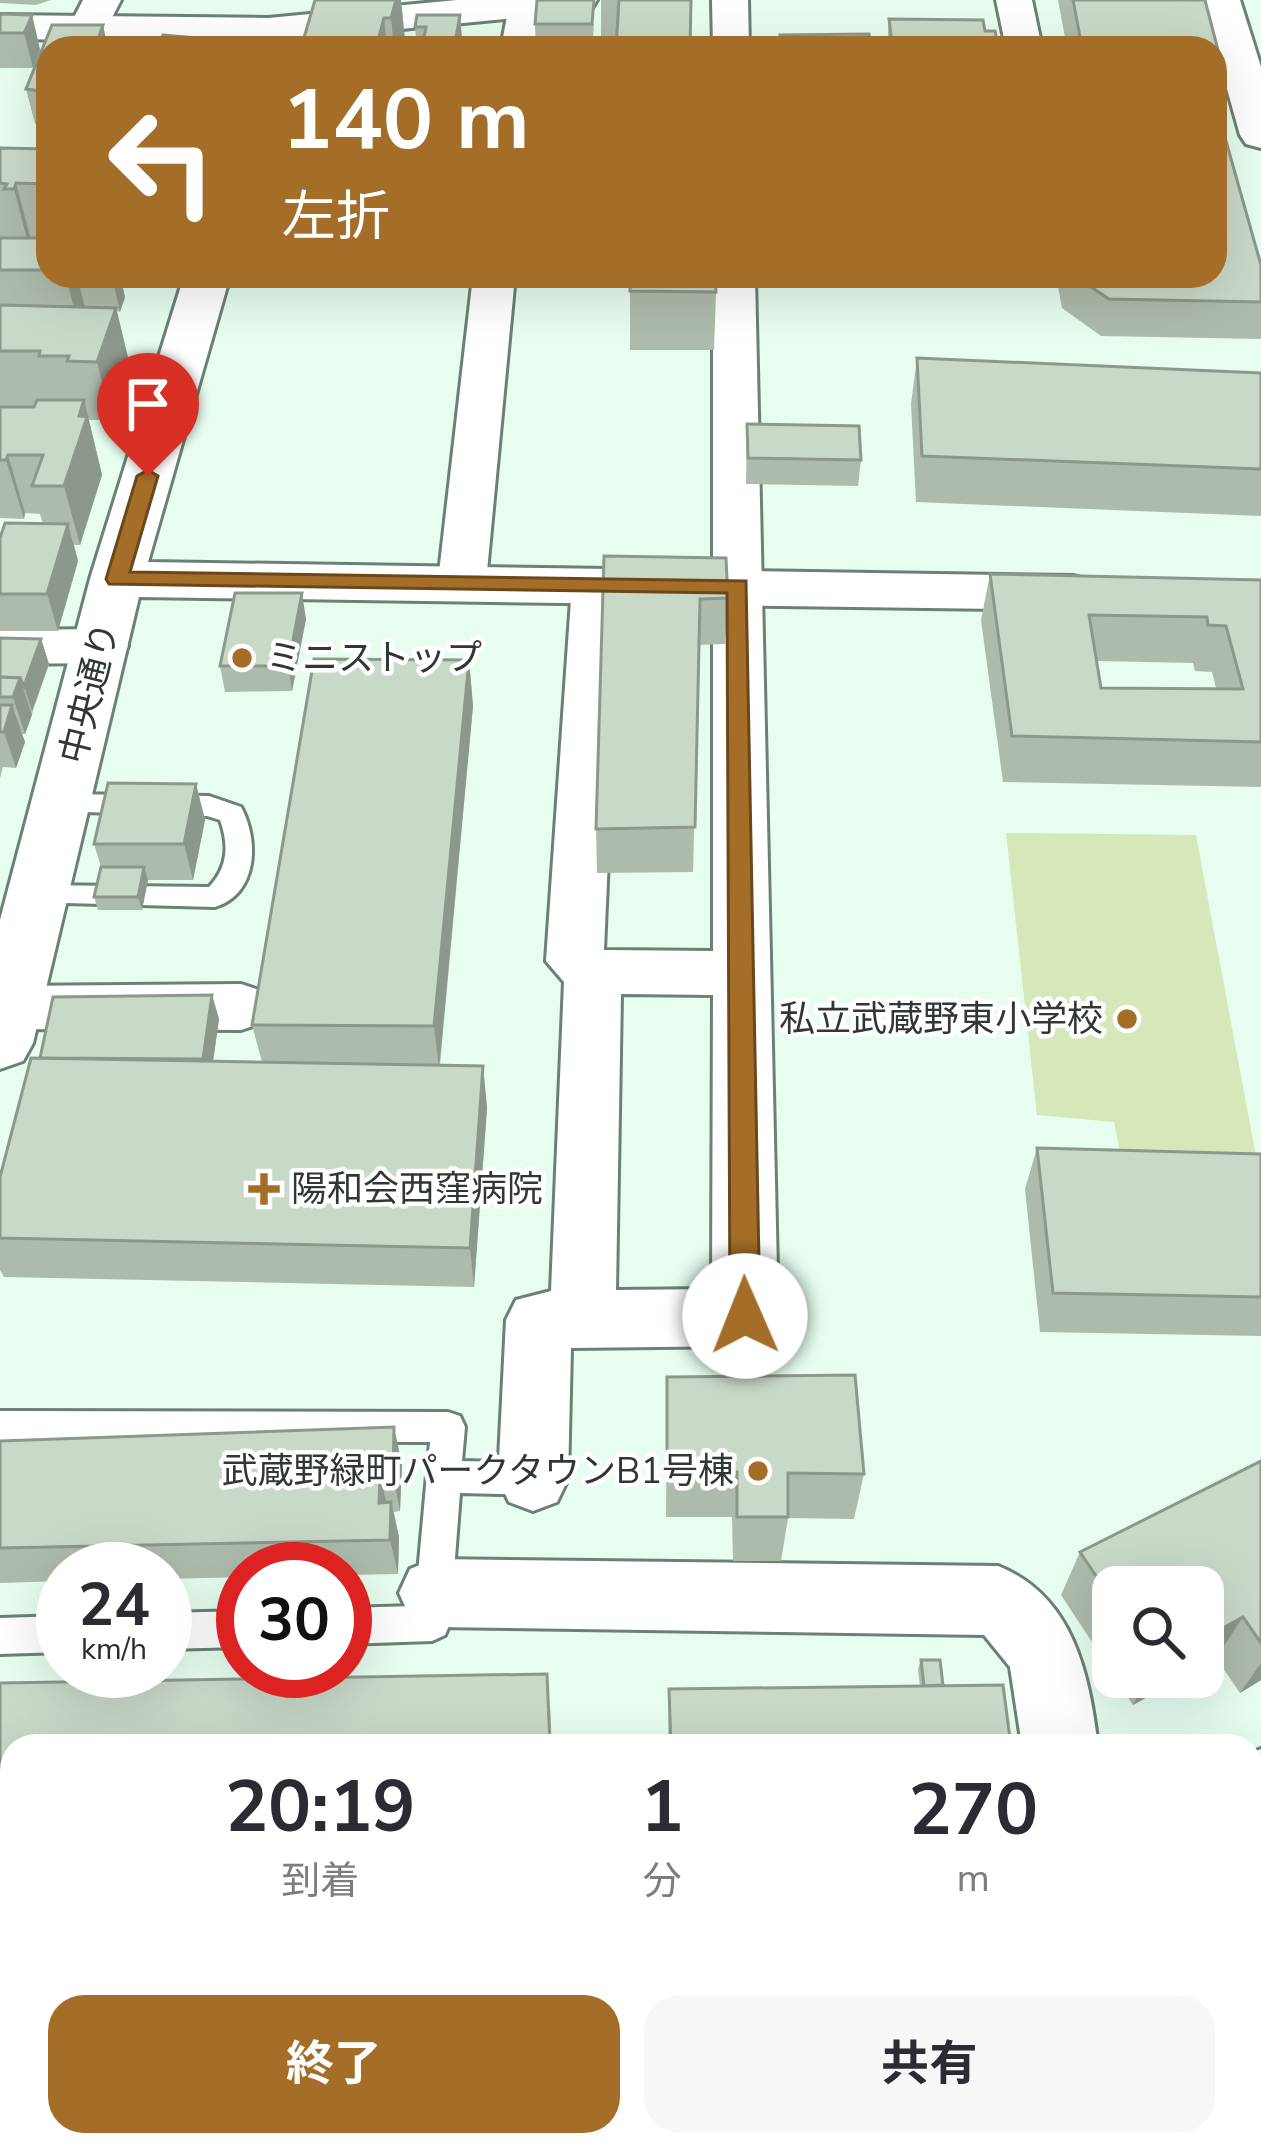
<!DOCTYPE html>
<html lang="ja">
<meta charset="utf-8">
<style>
:root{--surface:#fff;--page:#f7f7f7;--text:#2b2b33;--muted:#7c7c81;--accent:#a46e28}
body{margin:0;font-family:"Nunito Sans","Noto Sans JP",sans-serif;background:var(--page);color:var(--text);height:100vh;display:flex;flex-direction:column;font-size:45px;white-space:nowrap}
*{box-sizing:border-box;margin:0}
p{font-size:39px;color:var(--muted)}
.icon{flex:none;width:66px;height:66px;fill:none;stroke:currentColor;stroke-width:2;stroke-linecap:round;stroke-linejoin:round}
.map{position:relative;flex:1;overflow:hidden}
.details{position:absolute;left:0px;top:1734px;width:1263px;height:423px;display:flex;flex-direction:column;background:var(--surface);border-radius:36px 36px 0 0;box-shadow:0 12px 48px #0002}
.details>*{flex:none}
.guide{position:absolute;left:36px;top:36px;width:1191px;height:252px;border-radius:36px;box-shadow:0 12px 48px #0002;background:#a46e28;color:#fff;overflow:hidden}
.controls{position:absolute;left:1092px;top:1566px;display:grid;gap:24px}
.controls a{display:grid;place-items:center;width:132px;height:132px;border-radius:24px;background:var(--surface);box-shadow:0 12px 48px #0002;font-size:60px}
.speed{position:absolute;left:36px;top:1542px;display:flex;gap:24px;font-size:60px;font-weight:700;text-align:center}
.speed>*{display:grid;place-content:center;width:156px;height:156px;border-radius:50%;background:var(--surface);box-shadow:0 12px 48px #0002;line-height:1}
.speed small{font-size:30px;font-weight:400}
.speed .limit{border:18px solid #d22;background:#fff;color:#111}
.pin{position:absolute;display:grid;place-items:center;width:102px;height:102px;color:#fff;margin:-123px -51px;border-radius:50% 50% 50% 0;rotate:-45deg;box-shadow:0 0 12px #0007}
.pin .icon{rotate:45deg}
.me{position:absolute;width:132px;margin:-66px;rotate:359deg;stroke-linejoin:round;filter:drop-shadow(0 0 9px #0008)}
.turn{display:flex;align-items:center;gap:42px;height:252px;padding:0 48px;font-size:54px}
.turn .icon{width:156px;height:156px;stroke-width:2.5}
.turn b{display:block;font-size:84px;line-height:102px}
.eta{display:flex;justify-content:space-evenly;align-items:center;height:204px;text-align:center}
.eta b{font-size:72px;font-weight:700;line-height:84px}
.cta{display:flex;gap:24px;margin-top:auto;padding:24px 48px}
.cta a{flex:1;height:138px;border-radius:36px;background:var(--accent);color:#fff;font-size:48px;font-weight:700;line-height:138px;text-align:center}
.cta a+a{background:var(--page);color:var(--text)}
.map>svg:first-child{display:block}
.green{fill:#d6e8ba}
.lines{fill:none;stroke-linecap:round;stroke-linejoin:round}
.service-casing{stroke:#6c8176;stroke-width:6}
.minor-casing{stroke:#6c8176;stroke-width:6}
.tertiary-casing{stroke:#6c8176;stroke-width:6}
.secondary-casing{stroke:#6c8176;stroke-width:6}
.primary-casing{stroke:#6c8176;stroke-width:6}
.service{fill:#fff;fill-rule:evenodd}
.minor{fill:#fff;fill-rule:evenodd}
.tertiary{fill:#fff;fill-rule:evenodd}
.secondary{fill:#fff;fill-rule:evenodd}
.primary{fill:#fff;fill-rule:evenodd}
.wall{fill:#adbbac;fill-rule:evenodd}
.shaded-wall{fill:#8d988c}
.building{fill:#c9d9c8;stroke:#8d988c;stroke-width:3;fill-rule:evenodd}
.route{fill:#a46e28;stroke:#6b481a;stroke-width:3}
.poi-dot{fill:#a46e28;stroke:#fff;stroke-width:4.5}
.labels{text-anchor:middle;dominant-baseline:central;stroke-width:9;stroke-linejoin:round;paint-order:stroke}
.poi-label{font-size:36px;fill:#2f3833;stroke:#fff;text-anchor:start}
.street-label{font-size:36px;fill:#2f3833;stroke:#fff}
</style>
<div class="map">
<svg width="1261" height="2156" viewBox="0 0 1261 2156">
<rect width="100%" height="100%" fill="#e6fdf0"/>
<!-- green -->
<polygon class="green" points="1006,833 1196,835 1261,1183 1126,1183 1114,1122 1037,1115"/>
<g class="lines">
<defs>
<g id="service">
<path d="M 63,794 L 209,796 L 241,807 C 259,840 258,894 215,907 L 28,902 L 24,895 L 28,888 L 38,885 L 209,887 C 228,867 229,845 220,820 L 207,816 L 54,811 L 50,804 Z"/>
<polygon points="0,1411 448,1412 460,1416 465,1427 462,1461 533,1463 545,1468 550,1479 545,1490 533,1495 460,1493 450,1623 445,1635 432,1641 345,1644 345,1608 415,1606 430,1442 0,1441"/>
<polygon points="243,1611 243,1647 165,1649 165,1613"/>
<polygon points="63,1616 63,1652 0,1654 0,1618"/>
</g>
<g id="minor">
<polygon points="510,0 538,0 542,5 537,48 501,48"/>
<polygon points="712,0 748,0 749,48 713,48"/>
<polygon points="996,0 1032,0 1042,48 1006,48"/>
<polygon points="473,276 515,276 486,582 479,593 462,598 445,593 438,582"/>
<path d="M 713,276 L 755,276 L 778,1317 L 768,1337 L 745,1346 L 571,1348 L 568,1479 L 557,1502 L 533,1511 L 509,1502 L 498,1479 L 506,1320 L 516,1300 L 551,1291 L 564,982 L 546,961 L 572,585 L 579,574 L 596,569 L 613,574 L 620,585 L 604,950 L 713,951 ZM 621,994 L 713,995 L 712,1289 L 616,1290 Z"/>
<polygon points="103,629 121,634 128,646 121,658 103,663 0,664 0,630"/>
<polygon points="241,984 262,991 270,1007 262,1023 241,1030 0,1029 0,989 9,986"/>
<path d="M 435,1559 L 998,1566 C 1073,1596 1089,1673 1098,1746 L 1022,1746 L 1010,1667 L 984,1635 L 435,1627 L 410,1617 L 399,1593 L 410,1569 Z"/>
<polygon points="1261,1749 1261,1828 1251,1832 1251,1753"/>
<polygon points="1163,2145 1247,2145 1249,2156 1165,2156"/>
</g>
<g id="tertiary">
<polygon points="1202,0 1240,0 1261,67 1261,148 1246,144 1240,135"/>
<polygon points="184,276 230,276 148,562 1073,576 1092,581 1100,593 1092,605 1073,610 139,597 33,1043 23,1061 0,1069 0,920 90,579"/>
</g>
<polygon id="secondary" points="83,0 121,0 102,37 74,37 68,29"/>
<polygon id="primary" points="457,0 597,0 592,8 578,12 268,42 0,39 0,15 268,18"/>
</defs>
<!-- service casing -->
<use href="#service" class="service-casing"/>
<!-- minor casing -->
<use href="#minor" class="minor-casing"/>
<!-- tertiary casing -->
<use href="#tertiary" class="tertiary-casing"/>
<!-- secondary casing -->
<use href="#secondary" class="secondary-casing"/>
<!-- primary casing -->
<use href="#primary" class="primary-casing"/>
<!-- service -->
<use href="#service" class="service"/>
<!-- minor -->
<use href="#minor" class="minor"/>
<!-- tertiary -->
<use href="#tertiary" class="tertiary"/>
<!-- secondary -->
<use href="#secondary" class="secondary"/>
<!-- primary -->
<use href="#primary" class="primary"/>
</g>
<!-- wall -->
<g class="wall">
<polygon points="0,0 51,0 36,5 0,3"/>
<polygon points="315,0 401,0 405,41 403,48 301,48"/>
<polygon points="601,0 691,0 616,43 601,40"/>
<polygon points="1058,0 1205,0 1218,50 1215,63 1215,48 1067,48"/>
<polygon points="0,14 32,15 40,50 33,68 0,68"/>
<polygon points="460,15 462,40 460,48 417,48 415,27"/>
<polygon points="889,19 985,31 997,40 996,48 887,48"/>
<polygon points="535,24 594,24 592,48 536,48"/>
<polygon points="48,48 48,126 35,124 26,89"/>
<polygon points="0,148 48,149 48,276 120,276 125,297 120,312 117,311 130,366 112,420 89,420 102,475 80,545 74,545 78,561 58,631 0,631 0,538 43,524 40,514 25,513 24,519 0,518"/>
<polygon points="1261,265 1261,339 1101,336 1062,308 1056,276 1215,276"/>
<polygon points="261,276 339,276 338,279 261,278"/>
<polygon points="630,276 716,292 714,350 630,350"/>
<polygon points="917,358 1261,373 1261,516 916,502 911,404"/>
<polygon points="747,424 861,460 858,486 746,484"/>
<polygon points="604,556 728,598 725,644 699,645 693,872 597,873 596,829"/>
<path d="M 990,574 L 1261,580 L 1261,787 L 1003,782 L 981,620 ZM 1097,661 L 1193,663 L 1195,671 L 1212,672 L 1216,688 L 1101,688 Z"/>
<polygon points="306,619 292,691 225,692 220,666"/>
<polygon points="0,638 41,639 49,664 25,734 22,734 25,742 16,768 3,767 0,778"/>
<polygon points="469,660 473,706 440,1065 483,1066 487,1108 474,1287 4,1277 0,1270 0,1238 40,1058 212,995 219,1019 213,1061 262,1062 252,1025"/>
<polygon points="196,784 205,820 193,880 148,880 142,910 98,910 94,897 101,867 94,844"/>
<polygon points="1037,1148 1261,1154 1261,1336 1040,1332 1025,1189"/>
<polygon points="667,1377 864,1474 854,1519 788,1518 781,1561 733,1561 732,1517 666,1517"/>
<polygon points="0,1441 402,1464 400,1511 394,1512 399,1537 398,1574 345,1575 345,1569 243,1569 243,1577 165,1579 165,1569 63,1569 63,1581 0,1583"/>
<polygon points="1261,1461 1261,1680 1240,1693 1216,1658 1203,1666 1203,1587 1113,1587 1113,1674 1061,1595 1080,1552"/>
<polygon points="921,1660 943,1685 1011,1746 668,1746 669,1689 920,1686 918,1669"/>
<polygon points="1115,1677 1183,1677 1133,1705"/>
<polygon points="0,1683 550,1705 552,1746 12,1746 12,1878 0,1879"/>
</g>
<!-- shaded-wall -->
<g class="shaded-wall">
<polygon points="396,0 401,0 405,41 403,48 394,48 391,18"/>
<polygon points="32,15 40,50 33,68 24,33"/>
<polygon points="460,15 462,40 460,48 454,48"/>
<polygon points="384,18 387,48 376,48"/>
<polygon points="103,25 108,48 95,48"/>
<polygon points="16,183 31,240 29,247 14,189"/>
<polygon points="66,276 77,276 86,311 79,329"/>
<polygon points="112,276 120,276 125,297 120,312"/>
<polygon points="116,308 130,366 112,420 97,362"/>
<polygon points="84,400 102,475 80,545 64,486 79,416"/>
<polygon points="8,455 25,513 24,519 6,460"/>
<polygon points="68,524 78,561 58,631 47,594"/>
<polygon points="302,593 306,619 292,691 288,666"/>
<polygon points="41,639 49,664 32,711 24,686"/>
<polygon points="469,660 473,706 439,1069 434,1026"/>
<polygon points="20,678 32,715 25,734 13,697"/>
<polygon points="12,705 25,742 16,768 4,732"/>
<polygon points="196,784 205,820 193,880 184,844"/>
<polygon points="144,867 148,880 142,910 138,897"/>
<polygon points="212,995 219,1019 210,1083 203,1059"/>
<polygon points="483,1066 487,1108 474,1287 470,1248"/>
<polygon points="394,1427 402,1464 400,1511 393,1476"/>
<polygon points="380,1477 389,1512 379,1503"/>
<polygon points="391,1502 399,1537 398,1574 390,1540"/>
<polygon points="1243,1617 1216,1658 1203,1666 1203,1639"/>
<polygon points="1261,1663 1261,1680 1240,1693"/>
<polygon points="1150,1677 1183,1677 1133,1705"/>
</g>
<!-- building -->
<g class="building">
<polygon points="315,0 396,0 391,18 384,18 376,48 301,48"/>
<polygon points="537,0 594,0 592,24 535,24"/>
<polygon points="619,0 691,0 690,48 616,48"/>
<polygon points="1073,0 1205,0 1218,50 1215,50 1215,48 1082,47"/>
<polygon points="0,14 32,15 24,33 0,33"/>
<polygon points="417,15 460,15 454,48 422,48 426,27 415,27"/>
<polygon points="889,19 983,20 985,31 995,31 997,40 988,40 989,45 954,45 953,38 941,38 943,44 936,44 935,38 923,38 924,44 892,44"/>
<polygon points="52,25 103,25 95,48 48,48 48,92 26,89"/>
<polygon points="869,34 872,48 782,48 780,35"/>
<polygon points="163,35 197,38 207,48 159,48"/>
<polygon points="133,43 158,43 156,48 131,48"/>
<polygon points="1215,102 1261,265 1261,302 1109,299 1075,276 1215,276"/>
<polygon points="0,148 48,149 48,184 16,183 14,189 4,189 7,184 0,183"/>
<rect x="0" y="238" width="48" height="32"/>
<polygon points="630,276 715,276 716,292 630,291"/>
<polygon points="0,305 116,308 97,362 67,361 69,356 39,356 40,351 0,351"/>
<polygon points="917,358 1261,373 1261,469 922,456"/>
<polygon points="37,400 84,400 79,416 87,417 64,486 32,486 43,455 8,455 6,460 0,460 0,407 34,407"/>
<polygon points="747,424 859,426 861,460 748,458"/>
<polygon points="5,523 68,524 47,594 0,594 0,538"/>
<polygon points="604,556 726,558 728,598 700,599 695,827 596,829"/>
<path d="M 990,574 L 1261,580 L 1261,742 L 1012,736 ZM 1089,615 L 1207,617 L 1208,625 L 1226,626 L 1243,689 L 1101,688 Z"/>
<polygon points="235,593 302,593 288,666 220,666"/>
<polygon points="0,638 41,639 24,686 20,678 0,677"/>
<polygon points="314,659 469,660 434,1026 252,1025"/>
<polygon points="0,677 20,678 13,697 0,697"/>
<polygon points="0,705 12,705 4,732 0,732"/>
<polygon points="108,783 196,784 184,844 94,844"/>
<polygon points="101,867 144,867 138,897 94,897"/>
<polygon points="212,995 203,1059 40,1058 53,997"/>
<polygon points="31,1058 483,1066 470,1248 0,1238 0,1177"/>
<polygon points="1037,1148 1261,1154 1261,1297 1053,1293"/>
<polygon points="855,1375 864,1474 788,1473 788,1517 737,1517 737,1472 667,1472 667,1377"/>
<polygon points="394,1427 393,1476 380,1477 379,1503 391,1502 390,1540 0,1548 0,1441"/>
<polygon points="1261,1461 1261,1643 1243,1617 1203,1639 1203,1587 1113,1587 1113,1601 1080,1552"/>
<polygon points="921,1660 940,1660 943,1685 924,1686"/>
<polygon points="547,1674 550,1746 12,1746 12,1851 0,1852 0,1683"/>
<polygon points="1003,1685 1011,1746 671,1746 669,1689"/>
<polygon points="859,2145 894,2145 895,2156 859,2156"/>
<polygon points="671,2154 811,2156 671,2156"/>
</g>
<!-- route -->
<polygon class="route" points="148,470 158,476 130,572 746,581 760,1316 755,1326 745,1329 734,1326 730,1316 727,593 109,584 106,579 137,476"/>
<!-- markers -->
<g class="poi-dot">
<circle cx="242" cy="658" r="12"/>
<circle cx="1127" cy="1019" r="12"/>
<path d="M258 1171h12v12h12v12h-12v12h-12v-12h-12v-12h12z"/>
<circle cx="758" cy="1471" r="12"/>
</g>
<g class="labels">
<!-- poi labels -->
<g class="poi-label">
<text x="266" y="658">ミニストップ</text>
<text x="1103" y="1019" text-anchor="end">私立武蔵野東小学校</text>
<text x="291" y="1189">陽和会西窪病院</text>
<text x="734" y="1471" text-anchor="end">武蔵野緑町パークタウンB1号棟</text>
</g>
<!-- street labels -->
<g class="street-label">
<text transform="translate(90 693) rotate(-76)">中央通り</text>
</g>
</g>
</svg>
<div class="controls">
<a><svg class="icon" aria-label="search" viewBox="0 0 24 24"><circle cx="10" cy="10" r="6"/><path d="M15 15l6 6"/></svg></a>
</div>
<div class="speed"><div>24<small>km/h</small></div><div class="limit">30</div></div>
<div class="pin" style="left:148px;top:476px;background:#d93025"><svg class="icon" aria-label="arrive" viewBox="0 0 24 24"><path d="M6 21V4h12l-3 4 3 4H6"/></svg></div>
<svg class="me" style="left:745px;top:1316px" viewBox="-20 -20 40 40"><circle r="19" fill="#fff"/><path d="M0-13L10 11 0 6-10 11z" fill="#a46e28"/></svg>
<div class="guide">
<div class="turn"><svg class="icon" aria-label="left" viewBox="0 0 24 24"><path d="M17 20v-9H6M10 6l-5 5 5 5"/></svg><div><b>140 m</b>左折</div></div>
</div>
<section class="details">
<div class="eta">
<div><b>20:19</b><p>到着</p></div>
<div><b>1</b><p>分</p></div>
<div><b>270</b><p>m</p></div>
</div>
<div class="cta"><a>終了</a><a>共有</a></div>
</section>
</div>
